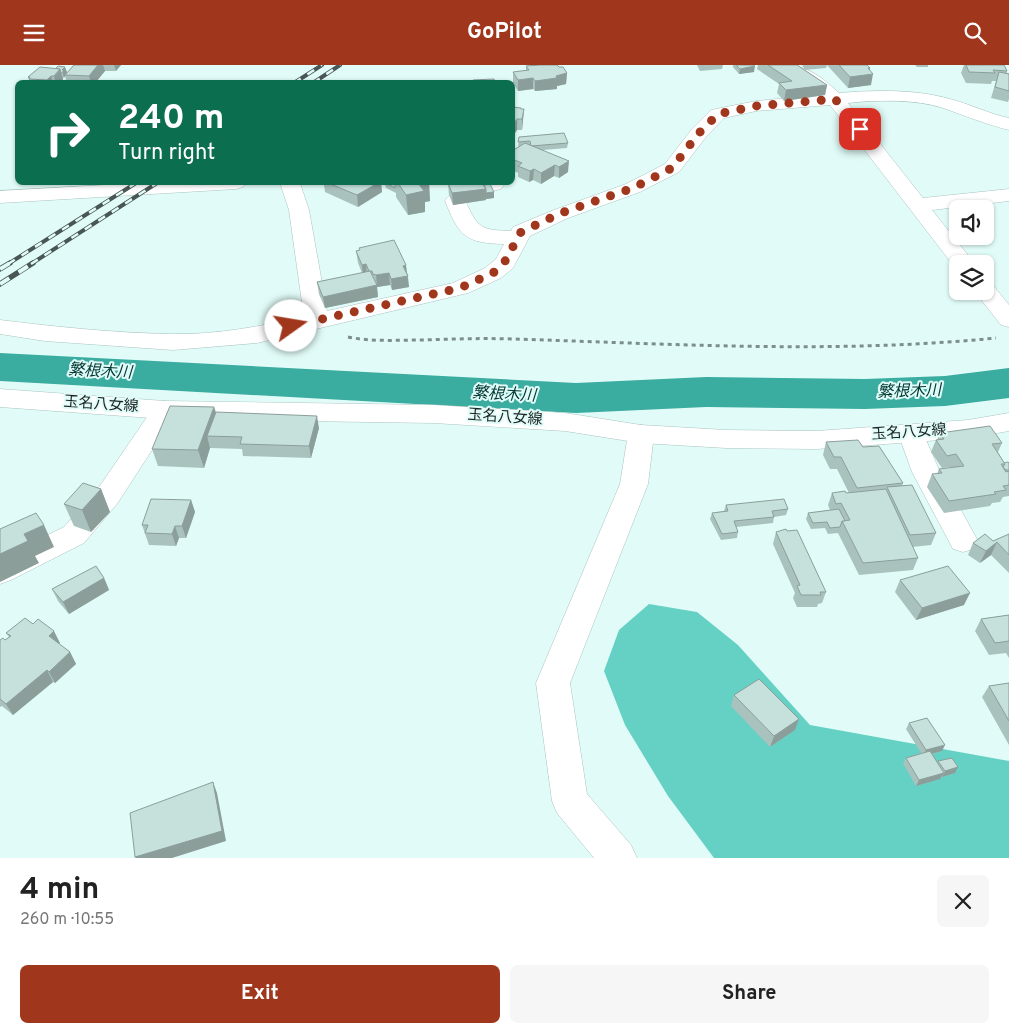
<!DOCTYPE html>
<meta charset="utf-8">
<style>
:root{--surface:#fff;--page:#f6f6f6;--text:#222;--muted:#767676;--accent:#a0371d}
body{margin:0;font-family:Overpass,"Noto Sans JP",sans-serif;background:var(--page);color:var(--text);height:100vh;display:flex;flex-direction:column;font-size:19px;white-space:nowrap}
*{box-sizing:border-box;margin:0}
p{font-size:16px;color:var(--muted)}
.icon{flex:none;width:28px;height:28px;fill:none;stroke:currentColor;stroke-width:2;stroke-linecap:round;stroke-linejoin:round}
.map{position:relative;height:793px;overflow:hidden}
.sheet{display:flex;flex-direction:column;background:var(--surface);flex:1}
.sheet>*{flex:none}
.banner{position:absolute;left:15px;top:15px;width:500px;height:105px;border-radius:8px;box-shadow:0 1px 4px #0004;background:#0b6e4f;color:#fff;overflow:hidden}
.tools{position:absolute;left:949px;top:135px;display:grid;gap:10px}
.tools a{display:grid;place-items:center;width:45px;height:45px;border-radius:8px;background:var(--surface);box-shadow:0 1px 4px #0004;font-size:25px}
.pin{position:absolute;display:grid;place-items:center;width:42px;height:42px;color:#fff;margin:-21px;border-radius:10px;box-shadow:0 2px 8px #0006}
.me{position:absolute;width:55px;margin:-28px;rotate:77deg;stroke-linejoin:round;filter:drop-shadow(0 0 4px #0008)}
.turn{display:flex;align-items:center;gap:18px;height:105px;padding:0 20px;font-size:22px}
.turn .icon{width:65px;height:65px;stroke-width:2.5}
.turn b{display:block;font-size:35px;line-height:42px}
.round{display:grid;place-items:center;flex:none;width:52px;height:52px;border-radius:8px;background:var(--page)}
.headline{display:flex;align-items:center;justify-content:space-between;height:85px;padding:0 20px}
h1{font-size:30px;font-weight:700;line-height:38px}
.cta{display:flex;gap:10px;margin-top:auto;padding:10px 20px}
.cta a{flex:1;height:58px;border-radius:8px;background:var(--accent);color:#fff;font-size:20px;font-weight:700;line-height:58px;text-align:center}
.cta a+a{background:var(--page);color:var(--text)}
header{display:flex;justify-content:space-between;align-items:center;height:65px;padding:0 20px;background:var(--accent);color:#fff;font-size:22px;font-weight:700}
.map>svg:first-child{display:block}
.forest{fill:#65d1c4}
.lines{fill:none;stroke-linecap:round;stroke-linejoin:round}
.river{fill:#3baca0;fill-rule:evenodd}
.street-casing{stroke:#aac3bf;stroke-width:1}
.secondary-casing{stroke:#aac3bf;stroke-width:1}
.primary-casing{stroke:#aac3bf;stroke-width:1}
.path{stroke:#7c8e8b;stroke-width:3;stroke-dasharray:4 4;stroke-linecap:butt}
.street{fill:#fff;fill-rule:evenodd}
.secondary{fill:#fff;fill-rule:evenodd}
.primary{fill:#fff;fill-rule:evenodd}
.rail-far1-casing{stroke:#485654;stroke-width:4}
.rail-casing{stroke:#485654;stroke-width:5.5}
.rail-far1{stroke:#e1fcf8;stroke-width:2.5;stroke-dasharray:8;stroke-linecap:butt}
.rail{stroke:#e1fcf8;stroke-width:4;stroke-dasharray:11;stroke-linecap:butt}
.wall{fill:#aac2bd}
.shaded-wall{fill:#8b9e9a}
.building{fill:#c6e1dc;stroke:#8b9e9a}
.route{stroke:#a0371d;stroke-width:9;stroke-dasharray:0 16.2}
.labels{text-anchor:middle;dominant-baseline:central;stroke-width:4;stroke-linejoin:round;paint-order:stroke}
.street-label{font-size:15px;fill:#1a2322;stroke:#e1fcf8}
.water-label{font-size:16px;font-style:italic;fill:#013732;stroke:#e1fcf8}
</style>
<header><svg class="icon" aria-label="menu" viewBox="0 0 24 24"><path d="M4 6h16M4 12h16M4 18h16"/></svg>GoPilot<svg class="icon" aria-label="search" viewBox="0 0 24 24"><circle cx="10" cy="10" r="6"/><path d="M15 15l6 6"/></svg></header>
<div class="map">
<svg width="1009" height="793" viewBox="0 0 1009 793">
<rect width="100%" height="100%" fill="#e1fcf8"/>
<!-- forest -->
<polygon class="forest" points="649,539 697,547 738,580 810,660 1009,696 1009,793 714,793 668,731 625,660 604,606 619,565"/>
<g class="lines">
<!-- river -->
<polygon class="river" points="0,288 576,318 706,312 865,314 945,311 1009,303 1009,333 945,341 865,344 706,342 576,348 0,316"/>
<defs>
<g id="street">
<path d="M 774,0 C 806,0 816,7 839,28 C 875,25 915,24 950,34 C 970,39 989,49 1009,53 L 1009,65 C 985,59 966,51 943,43 C 916,34 876,35 848,38 L 923,133 L 1009,124 L 1009,136 L 932,145 L 975,199 L 958,199 L 956,204 L 830,40 L 756,46 L 724,53 L 706,72 L 679,107 L 640,127 L 568,153 L 530,171 L 513,203 L 501,213 L 468,228 L 257,278 L 173,285 L 45,276 L 0,269 L 0,255 C 57,262 115,268 172,269 C 216,270 262,261 304,252 L 289,145 L 280,118 L 300,118 L 309,145 L 327,246 L 453,218 L 485,203 L 496,194 L 504,179 C 465,178 459,171 445,136 C 459,116 480,118 502,118 L 504,120 L 501,124 L 476,130 L 466,137 C 478,164 482,165 511,166 L 513,162 L 554,145 L 626,119 L 665,99 L 692,64 L 711,45 L 756,36 L 820,30 L 809,20 L 777,4 Z"/>
<polygon points="141,118 246,118 243,122 236,124 0,138 0,126"/>
<polygon points="985,218 993,220 1009,240 1009,262 1001,260 974,226 985,226"/>
<polygon points="165,336 174,339 178,345 117,439 84,478 11,515 0,519 0,493 64,462 97,425 156,339"/>
<polygon points="911,359 920,361 940,407 978,476 973,484 963,487 953,484 912,407 898,368 902,361"/>
</g>
<polygon id="secondary" points="641,360 650,362 654,369 648,419 570,618 587,729 631,780 637,793 594,793 557,748 552,736 536,618 620,419 628,369 632,362"/>
<polygon id="primary" points="0,324 165,336 434,340 565,348 641,360 726,365 817,366 968,355 1009,348 1009,366 968,373 817,384 726,383 641,378 565,366 434,358 165,354 0,342"/>
</defs>
<!-- street casing -->
<use href="#street" class="street-casing"/>
<!-- secondary casing -->
<use href="#secondary" class="secondary-casing"/>
<!-- primary casing -->
<use href="#primary" class="primary-casing"/>
<!-- path -->
<path class="path" d="M 348,272 C 373,277 398,275 423,275 C 453,274 483,273 514,274 C 674,279 836,289 996,273"/>
<!-- street -->
<use href="#street" class="street"/>
<!-- secondary -->
<use href="#secondary" class="secondary"/>
<!-- primary -->
<use href="#primary" class="primary"/>
<defs>
<g id="rail-far1">
<polyline points="294,18 322,0"/>
<polyline points="313,18 340,0"/>
<polyline points="8,199 136,118"/>
<polyline points="31,199 157,118"/>
</g>
<g id="rail">
<polyline points="0,204 10,198"/>
<polyline points="0,219 33,198"/>
</g>
</defs>
<!-- rail-far1 casing -->
<use href="#rail-far1" class="rail-far1-casing"/>
<!-- rail casing -->
<use href="#rail" class="rail-casing"/>
<!-- rail-far1 -->
<use href="#rail-far1" class="rail-far1"/>
<!-- rail -->
<use href="#rail" class="rail"/>
</g>
<!-- wall -->
<g class="wall">
<polygon points="74,0 121,0 116,6 105,6 95,18 67,18 65,11 63,13 63,14 61,18 30,18 28,12 67,7 66,9"/>
<polygon points="536,0 557,0 559,2 567,8 566,19 557,21 557,24 535,26 533,24 518,26 513,18 513,7 526,6 526,1"/>
<polygon points="697,0 723,0 722,4 700,6"/>
<polygon points="733,0 753,0 754,7 739,9 733,2"/>
<polygon points="758,0 797,0 827,20 825,30 784,36 777,28 779,19 757,4"/>
<polygon points="802,0 827,0 826,3 805,5"/>
<polygon points="827,0 867,0 870,6 871,20 848,23"/>
<polygon points="915,0 928,0 928,2 917,2"/>
<polygon points="964,0 1004,0 1007,6 1007,8 1009,9 1009,34 1008,37 991,33 996,16 992,16 991,19 966,18 961,8"/>
<polygon points="512,40 513,42 521,43 521,44 524,44 523,55 522,65 517,65 513,71"/>
<polygon points="519,72 568,78 567,83 543,85 568,107 559,113 554,111 541,119 533,115 529,117 518,112 518,108 512,105 512,86 518,82"/>
<polygon points="318,118 381,118 382,127 358,142 325,127 324,120"/>
<polygon points="381,118 429,118 430,136 425,137 425,147 408,150 396,132 396,128 386,123 385,119"/>
<polygon points="448,118 484,120 494,133 486,134 486,135 453,140 449,130"/>
<polygon points="359,183 407,208 408,211 409,222 392,225 390,220 377,222 378,232 325,243 319,229 317,217 362,208 358,198 356,186 360,185"/>
<polygon points="214,342 216,347 319,363 311,393 243,391 242,384 210,383 204,403 158,401 152,384"/>
<polygon points="940,368 1002,378 998,387 1004,398 1009,398 1009,431 1003,432 1000,437 992,438 990,441 944,448 927,422 932,409 937,409 939,404 952,403 951,402 942,403 931,387 936,375 937,375"/>
<polygon points="826,377 863,382 903,418 902,421 936,468 931,480 912,482 918,493 913,505 859,510 838,468 828,469 825,463 811,464 806,454 808,448 830,445 828,440 832,428 849,428 837,404 830,404 823,390"/>
<polygon points="101,424 110,447 91,467 74,461 64,439"/>
<polygon points="191,435 195,447 186,473 179,473 176,481 149,480 142,460"/>
<polygon points="726,440 788,444 786,450 774,452 773,458 736,462 738,467 737,473 721,475 710,454 712,448 724,446"/>
<polygon points="776,467 826,527 822,538 818,539 817,542 797,542 793,533 795,528 773,479"/>
<polygon points="1009,469 1009,508 991,490 980,498 968,490 973,478 993,476"/>
<polygon points="104,513 109,525 69,549 58,536 52,524"/>
<polygon points="900,515 964,540 916,555 895,527"/>
<polygon points="1009,550 1009,593 1006,588 989,590 975,566 981,554"/>
<polygon points="6,568 60,578 59,579 70,587 76,599 55,618 53,617 13,650 2,641 0,642 0,575 5,575 9,572"/>
<polygon points="1009,618 1009,680 982,632 989,621"/>
<polygon points="734,630 795,665 770,682 731,641"/>
<polygon points="909,658 942,686 932,689 937,698 938,696 955,708 942,712 940,714 916,721 903,698 906,693 921,688 906,664"/>
</g>
<!-- shaded-wall -->
<g class="shaded-wall">
<polygon points="98,0 103,0 105,6 95,18 91,18 89,11"/>
<polygon points="114,0 121,0 116,6"/>
<polygon points="755,1 754,7 739,9 740,4"/>
<polygon points="65,2 67,7 64,13 62,5"/>
<polygon points="868,3 870,3 869,10 873,9 871,20 848,23 850,12"/>
<polygon points="60,4 63,14 61,18 56,18 54,11"/>
<polygon points="567,8 566,19 557,21 557,24 535,26 535,16"/>
<polygon points="51,11 53,18 47,18 47,15"/>
<polygon points="533,13 533,24 518,26 518,15"/>
<polygon points="827,20 825,30 784,36 786,25"/>
<polygon points="524,44 523,55 522,65 522,54"/>
<polygon points="517,54 517,65 513,71 513,60"/>
<polygon points="569,96 568,107 559,113 559,102"/>
<polygon points="555,100 554,111 541,119 541,108"/>
<polygon points="534,104 533,115 529,117 530,106"/>
<polygon points="378,118 381,118 382,127 358,142 357,130"/>
<polygon points="418,118 429,118 430,136 425,137 425,147 408,150 406,130"/>
<polygon points="486,124 494,127 494,133 486,134 486,135 453,140 452,128"/>
<polygon points="366,199 367,211 363,211 362,200"/>
<polygon points="406,200 409,222 392,225 391,214 403,201"/>
<polygon points="389,208 390,220 377,222 378,232 325,243 323,232 377,220 376,210"/>
<polygon points="214,342 219,359 207,371 210,383 204,403 198,385"/>
<polygon points="317,351 319,363 311,393 309,381"/>
<polygon points="101,424 110,447 91,467 82,445"/>
<polygon points="191,435 195,447 186,473 182,461"/>
<polygon points="44,460 54,482 35,491 39,498 0,517 0,489 24,469"/>
<polygon points="175,461 179,473 176,481 172,469"/>
<polygon points="997,477 991,490 980,498 986,486"/>
<polygon points="104,513 109,525 69,549 63,537"/>
<polygon points="970,528 964,540 916,555 922,543"/>
<polygon points="54,566 60,578 55,583 49,571"/>
<polygon points="70,587 76,599 55,618 49,607"/>
<polygon points="47,605 53,617 13,650 6,639"/>
<polygon points="799,654 795,665 770,682 774,671"/>
<polygon points="945,680 942,686 923,691 926,685"/>
<polygon points="958,702 955,708 942,712 945,706"/>
<polygon points="944,708 940,714 916,721 919,715"/>
<polygon points="213,717 217,728 226,776 172,793 136,793 135,792"/>
</g>
<!-- building -->
<g class="building">
<polygon points="74,0 98,0 89,11 65,10"/>
<polygon points="540,0 557,0 559,2 563,2 567,8 556,11 557,13 535,16 533,13 518,15 513,7 529,5 526,1"/>
<polygon points="736,0 753,0 755,1 740,4"/>
<polygon points="768,0 797,0 827,20 786,25 779,18 792,16"/>
<polygon points="839,0 867,0 870,3 868,3 873,9 850,12"/>
<polygon points="966,0 1004,0 1007,6 993,5 995,8 969,7"/>
<polygon points="58,1 65,2 62,5 64,5 62,8 61,8 60,4 56,3"/>
<polygon points="40,2 60,4 54,11 51,11 47,15 29,14 30,12 28,12"/>
<polygon points="999,7 1009,9 1009,26 995,22"/>
<polygon points="494,14 496,18 474,18 473,15"/>
<polygon points="512,42 521,43 521,44 524,44 522,54 517,54 513,60"/>
<polygon points="564,68 568,78 531,81 530,76 518,77 519,72"/>
<polygon points="525,78 569,96 559,102 555,100 541,108 534,104 530,106 518,101 522,98 512,94 512,86"/>
<polygon points="328,118 378,118 357,130"/>
<polygon points="386,118 395,118 395,123"/>
<polygon points="398,118 418,118 424,126 406,130"/>
<polygon points="448,118 482,118 486,124 452,128"/>
<polygon points="490,119 494,127 486,128 486,124 484,120"/>
<polygon points="394,175 406,200 403,201 408,211 391,214 389,208 376,210 373,209 372,206 369,206 366,199 362,200 356,186 360,185 359,183"/>
<polygon points="370,206 377,220 323,232 317,217"/>
<polygon points="170,341 214,342 198,385 152,384"/>
<polygon points="216,347 317,351 309,381 240,379 242,372 207,371"/>
<polygon points="990,361 1002,378 992,379 1005,399 1001,399 1006,407 1009,406 1009,420 1003,421 1006,425 994,427 996,429 949,436 932,409 942,408 939,404 964,401 956,389 947,391 936,375 944,374 940,368"/>
<polygon points="858,375 863,382 879,381 903,418 857,423 841,392 834,392 826,377"/>
<polygon points="1008,397 1009,398 1009,405 1006,405 1003,402 1005,399 1004,398"/>
<polygon points="83,418 101,424 82,445 64,439"/>
<polygon points="912,420 936,468 910,470 887,422"/>
<polygon points="886,424 918,493 863,498 842,456 850,455 841,438 836,439 832,428 845,426 846,428"/>
<polygon points="151,434 191,435 182,461 175,461 172,469 145,468 148,460 142,460"/>
<polygon points="784,434 788,444 772,446 774,452 734,456 738,467 722,469 712,448 728,446 726,440"/>
<polygon points="839,444 845,456 842,456 840,462 830,463 827,457 813,458 808,448"/>
<polygon points="36,448 44,460 24,469 28,476 0,489 0,464"/>
<polygon points="786,464 787,466 797,465 826,527 820,527 821,530 801,530 797,521 800,520 776,467"/>
<polygon points="985,469 993,476 1009,469 1009,490 997,477 986,486 973,478"/>
<polygon points="96,501 104,513 63,537 52,524"/>
<polygon points="948,501 970,528 922,543 900,515"/>
<polygon points="1009,550 1009,576 995,578 981,554"/>
<polygon points="25,553 33,559 38,554 54,566 49,571 70,587 49,607 47,605 6,639 0,634 0,575 3,573 5,575 11,571 6,568"/>
<polygon points="759,614 799,654 774,671 734,630"/>
<polygon points="1009,618 1009,656 989,621"/>
<polygon points="927,653 945,680 926,685 909,658"/>
<polygon points="930,686 944,708 919,715 906,693"/>
<polygon points="952,693 958,702 945,706 938,696"/>
<polygon points="213,717 222,766 135,792 130,748"/>
</g>
<g class="lines">
<!-- route -->
<polyline class="route" points="291,261 460,223 493,208 504,198 521,167 561,148 633,123 672,103 699,68 718,49 756,41 835,34 860,64"/>
</g>
<g class="labels">
<!-- street labels -->
<g class="street-label">
<text transform="translate(101 340) rotate(4)">玉名八女線</text>
<text transform="translate(505 353) rotate(4)">玉名八女線</text>
<text transform="translate(909 368) rotate(-4)">玉名八女線</text>
</g>
<!-- water labels -->
<g class="water-label">
<text transform="translate(100 307) rotate(3)">繁根木川</text>
<text transform="translate(909 327) rotate(-2)">繁根木川</text>
<text transform="translate(504 330) rotate(3)">繁根木川</text>
</g>
</g>
</svg>
<div class="tools">
<a><svg class="icon" aria-label="sound" viewBox="0 0 24 24"><path d="M4 9h4l5-4v14l-5-4H4zM17 9q2 3 0 6"/></svg></a>
<a><svg class="icon" aria-label="layers" viewBox="0 0 24 24"><path d="M12 4l9 5-9 5-9-5zM3 14l9 5 9-5"/></svg></a>
</div>
<div class="pin" style="left:860px;top:64px;background:#d93025"><svg class="icon" aria-label="arrive" viewBox="0 0 24 24"><path d="M6 21V4h12l-3 4 3 4H6"/></svg></div>
<svg class="me" style="left:291px;top:261px" viewBox="-20 -20 40 40"><circle r="19" fill="#fff"/><path d="M0-13L10 11 0 6-10 11z" fill="#a0371d"/></svg>
<div class="banner">
<div class="turn"><svg class="icon" aria-label="right" viewBox="0 0 24 24"><path d="M7 20v-9h11M14 6l5 5-5 5"/></svg><div><b>240 m</b>Turn right</div></div>
</div>
</div>
<section class="sheet">
<div class="headline"><div><h1>4 min</h1><p>260 m · 10:55</p></div><a class="round"><svg class="icon" aria-label="close" viewBox="0 0 24 24"><path d="M6 6l12 12M18 6L6 18"/></svg></a></div>
<div class="cta"><a>Exit</a><a>Share</a></div>
</section>
